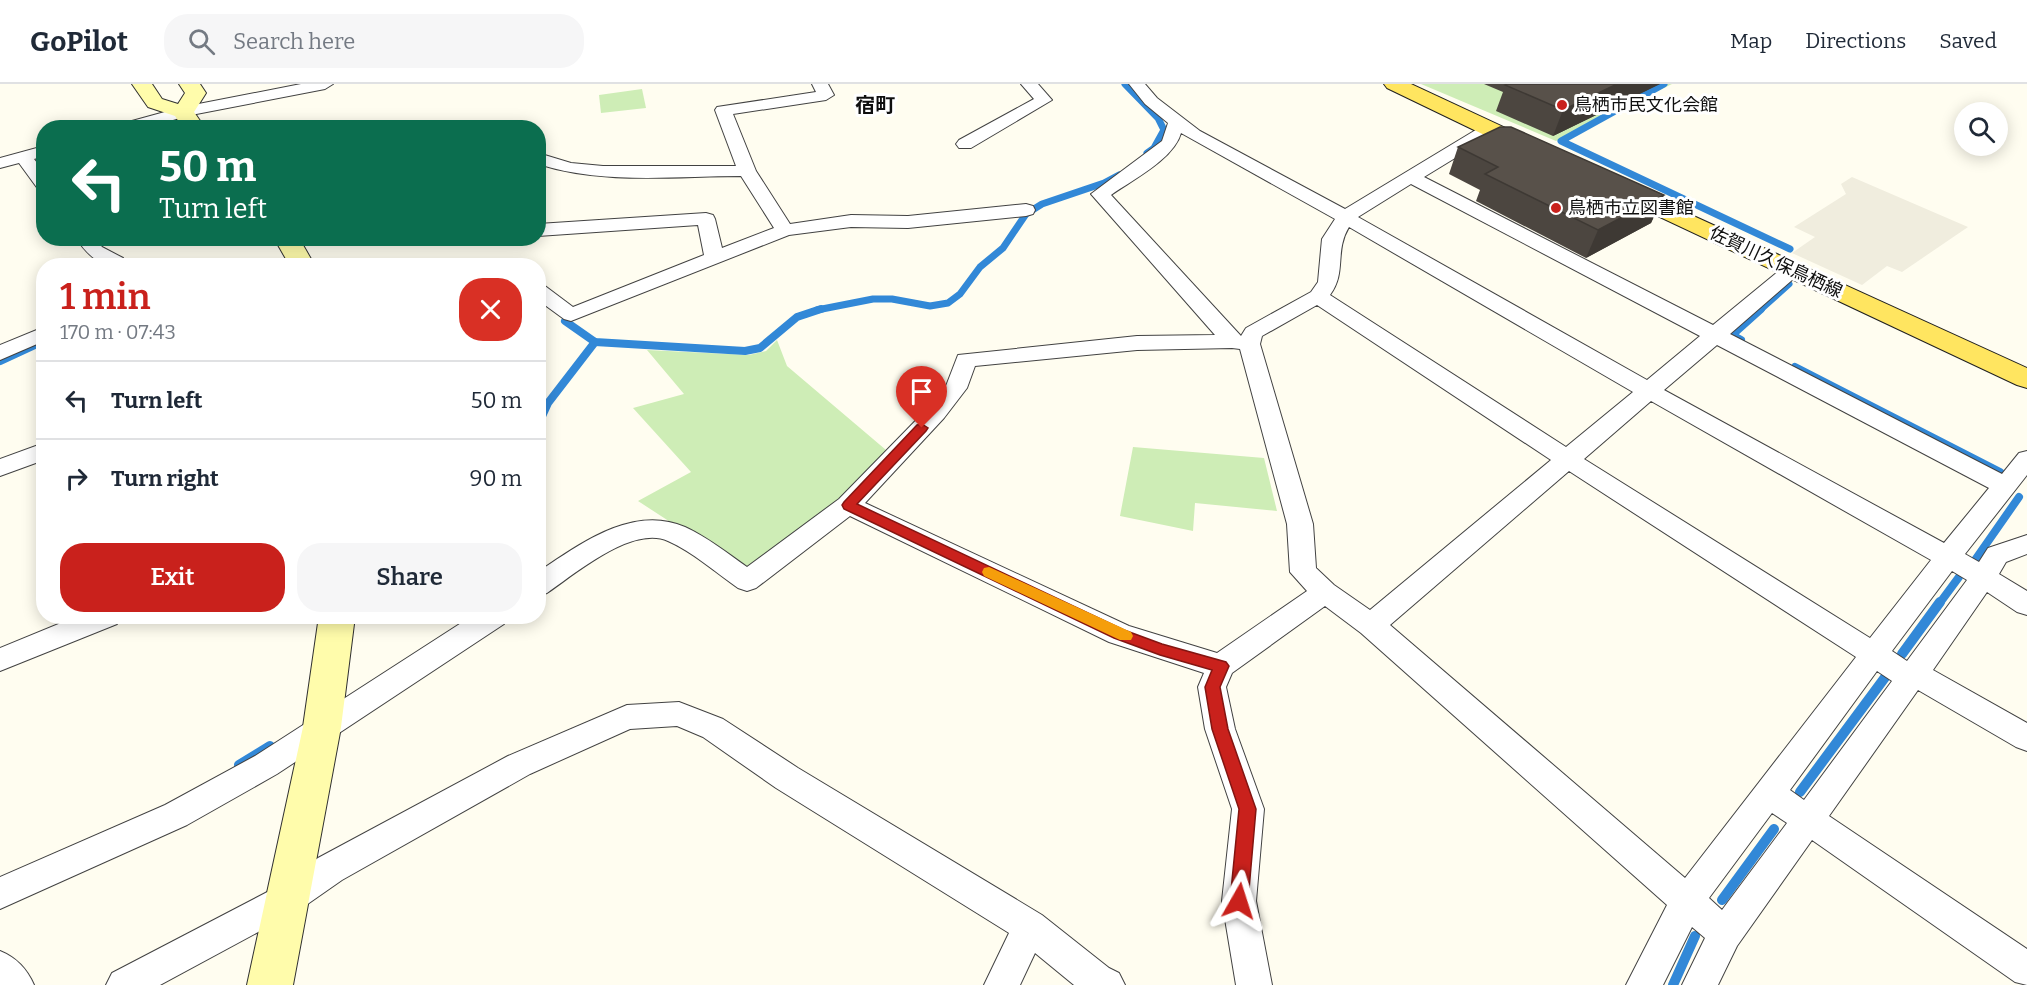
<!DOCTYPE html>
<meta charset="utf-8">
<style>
:root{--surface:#fff;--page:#f6f6f7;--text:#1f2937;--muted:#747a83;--line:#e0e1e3;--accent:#c9211c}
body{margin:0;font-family:Bitter,"Noto Sans JP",serif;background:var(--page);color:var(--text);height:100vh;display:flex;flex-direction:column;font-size:22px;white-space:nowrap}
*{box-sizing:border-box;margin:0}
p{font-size:20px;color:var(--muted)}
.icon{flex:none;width:33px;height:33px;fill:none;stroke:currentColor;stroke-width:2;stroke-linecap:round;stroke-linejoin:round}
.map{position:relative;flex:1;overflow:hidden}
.sheet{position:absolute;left:36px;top:174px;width:510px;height:366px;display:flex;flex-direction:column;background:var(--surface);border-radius:24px;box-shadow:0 3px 15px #0003}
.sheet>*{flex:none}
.hud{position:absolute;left:36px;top:36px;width:510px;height:126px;border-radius:24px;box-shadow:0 3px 15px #0003;background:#0b6e4f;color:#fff;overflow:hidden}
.buttons{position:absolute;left:1954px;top:18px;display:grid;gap:12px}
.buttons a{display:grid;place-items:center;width:54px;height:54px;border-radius:50%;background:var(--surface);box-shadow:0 3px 15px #0003;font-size:30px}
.pin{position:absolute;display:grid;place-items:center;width:51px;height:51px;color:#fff;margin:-62px -26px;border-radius:50% 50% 50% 0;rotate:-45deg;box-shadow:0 0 6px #0007}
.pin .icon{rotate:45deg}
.me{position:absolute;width:66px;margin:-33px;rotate:6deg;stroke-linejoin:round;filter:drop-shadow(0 0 4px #0008)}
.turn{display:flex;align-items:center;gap:21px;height:126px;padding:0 24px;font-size:27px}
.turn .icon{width:78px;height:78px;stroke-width:2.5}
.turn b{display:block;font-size:42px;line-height:51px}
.round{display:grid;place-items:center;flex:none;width:63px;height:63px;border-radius:24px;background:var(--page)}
.summary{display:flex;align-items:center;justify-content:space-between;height:102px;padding:0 24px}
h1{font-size:36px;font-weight:600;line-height:45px;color:var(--accent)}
.button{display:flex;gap:12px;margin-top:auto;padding:12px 24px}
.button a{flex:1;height:69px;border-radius:24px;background:var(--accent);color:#fff;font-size:24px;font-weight:600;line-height:69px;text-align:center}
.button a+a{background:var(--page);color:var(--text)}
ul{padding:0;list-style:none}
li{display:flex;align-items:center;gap:18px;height:78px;padding:0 24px;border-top:2px solid var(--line)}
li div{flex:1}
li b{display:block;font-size:22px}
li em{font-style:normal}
header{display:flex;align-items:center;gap:36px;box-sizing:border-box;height:84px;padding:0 30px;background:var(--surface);border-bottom:2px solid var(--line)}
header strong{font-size:28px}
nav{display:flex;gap:33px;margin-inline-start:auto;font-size:21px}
.search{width:420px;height:54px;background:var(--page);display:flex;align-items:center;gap:15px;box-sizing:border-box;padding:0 21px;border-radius:24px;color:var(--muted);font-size:22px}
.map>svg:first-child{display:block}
.green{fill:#ceedb6}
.plaza{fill:#f0edde}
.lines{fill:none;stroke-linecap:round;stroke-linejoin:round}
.stream-far2{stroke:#3288d7;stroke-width:7}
.stream-far1{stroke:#3288d7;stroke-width:8}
.stream{stroke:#3288d7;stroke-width:10}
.street-casing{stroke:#424242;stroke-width:2}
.secondary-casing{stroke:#313131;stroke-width:2}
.primary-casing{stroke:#202020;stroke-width:2}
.street{fill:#fff;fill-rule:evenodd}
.secondary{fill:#fffcab;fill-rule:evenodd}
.primary{fill:#ffe560;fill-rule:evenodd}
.wall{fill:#4c4640}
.shaded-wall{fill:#3e3934}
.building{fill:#58514a;stroke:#3e3934;stroke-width:1.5}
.route{fill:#c9211c;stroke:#831512;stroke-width:1.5}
.slow{fill:#f59e0b}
.poi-dot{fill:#c9211c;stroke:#fff;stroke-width:2}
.labels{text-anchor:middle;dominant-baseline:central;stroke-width:6;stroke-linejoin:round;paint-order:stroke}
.far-poi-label{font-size:18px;fill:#0f0f0f;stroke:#fff;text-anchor:start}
.far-street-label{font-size:18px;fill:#0f0f0f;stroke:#fff}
.far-quarter-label{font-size:20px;font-weight:bold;fill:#0f0f0f;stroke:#fff}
</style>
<header>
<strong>GoPilot</strong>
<div class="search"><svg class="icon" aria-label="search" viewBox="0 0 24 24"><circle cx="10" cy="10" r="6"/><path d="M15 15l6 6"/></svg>Search here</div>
<nav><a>Map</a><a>Directions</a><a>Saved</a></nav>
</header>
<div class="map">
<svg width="2027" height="901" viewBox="0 0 2027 901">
<rect width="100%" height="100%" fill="#fffdf0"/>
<!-- green -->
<g class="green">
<polygon points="1421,0 1672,0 1556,57"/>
<polygon points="642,5 646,24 601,29 599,11"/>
<polygon points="777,256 787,282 886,366 858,402 747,488 638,417 691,388 633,324 684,310 647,266 749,271 766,267"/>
<polygon points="1133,363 1264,374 1277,427 1195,419 1193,447 1120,432"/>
</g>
<!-- plaza -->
<polygon class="plaza" points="1852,93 1968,143 1902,188 1887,182 1862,201 1792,169 1815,153 1794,143 1846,110 1841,100"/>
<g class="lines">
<!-- stream-far2 -->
<g class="stream-far2">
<polyline points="1125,0 1158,34 1164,46 1154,64 1147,69"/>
<polyline points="1664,0 1561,57 1790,165"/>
<polyline points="817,226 873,215 892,215 930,222 948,219 960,210 980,183 1003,164 1026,130 1042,120 1104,99 1119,91"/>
<polyline points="1760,226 1789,200"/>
</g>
<!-- stream-far1 -->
<g class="stream-far1">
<polyline points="565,237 595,258 745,267 760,264 797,233 821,225"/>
<polyline points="1741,256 1732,251 1761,225"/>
<polyline points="0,277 41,258"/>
<polyline points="1795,283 2000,388"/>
<polyline points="538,341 548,319 595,258"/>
<polyline points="1975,476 2019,413"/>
<polyline points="1939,520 1959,493"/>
</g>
<!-- stream -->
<g class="stream">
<polyline points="1902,570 1940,518"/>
<polyline points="239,681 270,662"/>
<polyline points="1800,708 1889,588"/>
<polyline points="1722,816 1774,745"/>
<polyline points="1673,901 1695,852"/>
</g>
<defs>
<g id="street">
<polygon points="301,0 333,0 325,5 186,32 147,44 119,44 121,40 183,23"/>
<path d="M 812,0 L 828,0 L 834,11 L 826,16 L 733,30 L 756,87 L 790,140 L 851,131 L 908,132 L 1026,120 L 1033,122 L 1035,126 L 1033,130 L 1026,132 L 908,144 L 851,143 L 789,151 L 571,237 L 564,235 L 538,216 L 538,200 L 545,202 L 573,223 L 704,171 L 698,141 L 538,152 L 538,140 L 706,129 L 713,131 L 715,135 L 722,164 L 774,144 L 741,92 C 675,92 603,101 538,80 L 538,69 L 571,79 L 603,82 L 736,82 L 715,26 L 717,23 L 816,8 Z"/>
<polygon points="1021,0 1038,0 1052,16 971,64 959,64 956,60 959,56 1034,15"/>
<path d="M 1129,0 L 1145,0 L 1157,14 L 1200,47 L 1345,125 L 1484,41 L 1496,41 L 1498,45 L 1496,49 L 1424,93 L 1713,241 L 1785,182 L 1799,182 L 1802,186 L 1799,190 L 1730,250 L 2002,390 L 2019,369 L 2027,367 L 2027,391 L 1965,470 L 1979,478 L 1988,464 L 2027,451 L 2027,470 L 2006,478 L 1999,490 L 2027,507 L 2027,531 L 2017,528 L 1987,508 L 1933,586 L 2027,639 L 2027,667 L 2016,663 L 1918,606 L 1829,732 L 2027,865 L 2027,901 L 2015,898 L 1812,756 L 1737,862 L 1718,901 L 1682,901 L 1705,854 L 1692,843 L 1663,901 L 1626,901 L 1667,821 L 1361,549 L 1325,522 L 1232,589 L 1226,603 L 1235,645 L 1264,725 L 1256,817 L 1272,901 L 1236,901 L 1222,817 L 1232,725 L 1205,645 L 1198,603 L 1204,589 L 1109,558 L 850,432 L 756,504 L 747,507 L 738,504 C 715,488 693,468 668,457 C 632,441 575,490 547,509 L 538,512 L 538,488 C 580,460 633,420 685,443 C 707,453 727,469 747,483 L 839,415 L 928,324 L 946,302 L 958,271 L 1137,252 L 1215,251 L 1091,110 L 1162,57 L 1168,39 L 1145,20 ZM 1181,49 L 1335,135 L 1322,155 L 1318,198 L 1311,208 L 1246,244 L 1241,252 L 1111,111 C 1132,96 1174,75 1181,49 ZM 1411,100 L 1700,252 L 1647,296 L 1358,133 ZM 1349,143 L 1633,308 L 1566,363 L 1330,211 C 1347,188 1334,168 1349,143 ZM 1317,221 L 1551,376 L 1370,526 L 1334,501 L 1316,484 L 1313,440 L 1260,260 L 1262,252 ZM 1717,261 L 1989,404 L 1944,459 L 1664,306 ZM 1232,264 L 1240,265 L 1287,440 L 1290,488 L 1307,507 L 1217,569 L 1129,542 L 865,419 L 944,334 L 967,304 L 975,282 L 1137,266 ZM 1651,317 L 1931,476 L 1870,554 L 1584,375 ZM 1569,387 L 1856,573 L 1685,794 L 1390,541 ZM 1952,487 L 1967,496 L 1907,577 L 1892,567 ZM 1877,587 L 1892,597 L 1804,716 L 1790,706 ZM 1772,729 L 1787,739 L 1722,826 L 1709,814 Z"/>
<polygon points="44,62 44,72 34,75 44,88 44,106 38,105 19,79 0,84 0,74"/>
<path d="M 76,154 L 95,154 L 102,163 L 123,174 L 126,182 C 101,182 91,176 76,154 Z"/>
<polygon points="44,243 44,257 0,276 0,261"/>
<polygon points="44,359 44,376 0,392 0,375"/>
<polygon points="78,532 120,532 117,540 0,587 0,564"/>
<polygon points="472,532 507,532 504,540 277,690 187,741 0,825 0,793 165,721 255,672"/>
<polygon points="679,618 723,635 798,684 1042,831 1109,884 1119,889 1125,901 1074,901 1035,869 1020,901 984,901 1009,849 776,704 703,653 677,642 630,645 530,690 342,796 299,826 160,901 106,901 112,889 275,804 318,774 508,672 627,621"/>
<path d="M 0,867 C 17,874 27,885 34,901 L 0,901 Z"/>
</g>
<g id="secondary">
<polygon points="132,0 152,0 162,15 178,20 185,9 179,0 200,0 206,9 194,28 205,44 183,44 175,32 148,23"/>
<polygon points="274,154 299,154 315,182 290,182"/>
<polygon points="319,532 355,532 341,643 293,901 247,901 303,643"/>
</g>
<g id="primary">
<polygon points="1384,0 1411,0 1542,61 1545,66 1542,71 1534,73 1526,71 1387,4"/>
<polygon points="1619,98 2027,284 2027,304 2017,301 1611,110 1607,105 1611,100"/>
</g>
</defs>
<!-- street casing -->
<use href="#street" class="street-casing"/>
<!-- secondary casing -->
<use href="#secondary" class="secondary-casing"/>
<!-- primary casing -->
<use href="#primary" class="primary-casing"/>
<!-- street -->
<use href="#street" class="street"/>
<!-- secondary -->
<use href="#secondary" class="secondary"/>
<!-- primary -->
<use href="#primary" class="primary"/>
</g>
<!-- wall -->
<g class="wall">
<polygon points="1484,0 1660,0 1553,52 1496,27 1503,8"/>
<polygon points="1458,63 1664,111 1651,139 1586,174 1476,117 1480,106 1449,90"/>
</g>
<!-- shaded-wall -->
<g class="shaded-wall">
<polygon points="1617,0 1660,0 1553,52 1563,26"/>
<polygon points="1664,111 1651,139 1586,174 1598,146"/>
</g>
<!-- building -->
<g class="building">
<polygon points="1507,0 1617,0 1563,26 1505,1"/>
<polygon points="1500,43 1511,43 1664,111 1598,146 1485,90 1498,83 1458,63"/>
</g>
<!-- route -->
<polygon class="route" points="922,340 928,344 926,347 857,420 1124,546 1162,560 1226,578 1229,582 1220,603 1228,645 1256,725 1248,817 1245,823 1239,825 1233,823 1230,817 1239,725 1212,645 1205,603 1212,586 1160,571 1114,554 844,425 842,421 844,418 917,341"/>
<!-- slow -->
<polygon class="slow" points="989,483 1131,548 1133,552 1131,556 1120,556 984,492 982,488 984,484"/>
<!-- markers -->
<g class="poi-dot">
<circle cx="1562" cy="21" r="6"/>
<circle cx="1556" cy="124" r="6"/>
</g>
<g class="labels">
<!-- far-poi labels -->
<g class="far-poi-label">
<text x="1574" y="21">鳥栖市民文化会館</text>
<text x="1568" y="124">鳥栖市立図書館</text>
</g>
<!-- far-street labels -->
<g class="far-street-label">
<text transform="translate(1776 178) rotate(25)">佐賀川久保鳥栖線</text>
</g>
<!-- far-quarter labels -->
<g class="far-quarter-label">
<text x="875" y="21">宿町</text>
</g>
</g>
</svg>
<div class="buttons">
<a><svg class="icon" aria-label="search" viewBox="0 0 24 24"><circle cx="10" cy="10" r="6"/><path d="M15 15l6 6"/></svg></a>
</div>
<div class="pin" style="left:922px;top:344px;background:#d93025"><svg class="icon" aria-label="arrive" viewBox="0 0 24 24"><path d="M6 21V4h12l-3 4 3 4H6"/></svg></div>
<svg class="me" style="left:1239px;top:817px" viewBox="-20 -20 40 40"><path d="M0-17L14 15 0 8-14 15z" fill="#c9211c" stroke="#fff" stroke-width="4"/></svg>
<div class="hud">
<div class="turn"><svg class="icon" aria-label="left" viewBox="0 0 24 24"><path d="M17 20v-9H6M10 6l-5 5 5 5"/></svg><div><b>50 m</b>Turn left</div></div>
</div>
<section class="sheet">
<div class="summary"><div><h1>1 min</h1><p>170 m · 07:43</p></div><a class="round" style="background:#d93025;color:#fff"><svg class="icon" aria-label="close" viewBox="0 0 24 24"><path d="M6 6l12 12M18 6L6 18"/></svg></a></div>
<ul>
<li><svg class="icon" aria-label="left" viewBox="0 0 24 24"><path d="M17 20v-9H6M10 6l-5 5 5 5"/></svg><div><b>Turn left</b></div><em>50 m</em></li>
<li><svg class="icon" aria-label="right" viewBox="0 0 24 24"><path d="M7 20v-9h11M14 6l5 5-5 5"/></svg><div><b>Turn right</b></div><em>90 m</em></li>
</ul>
<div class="button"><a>Exit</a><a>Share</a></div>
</section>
</div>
